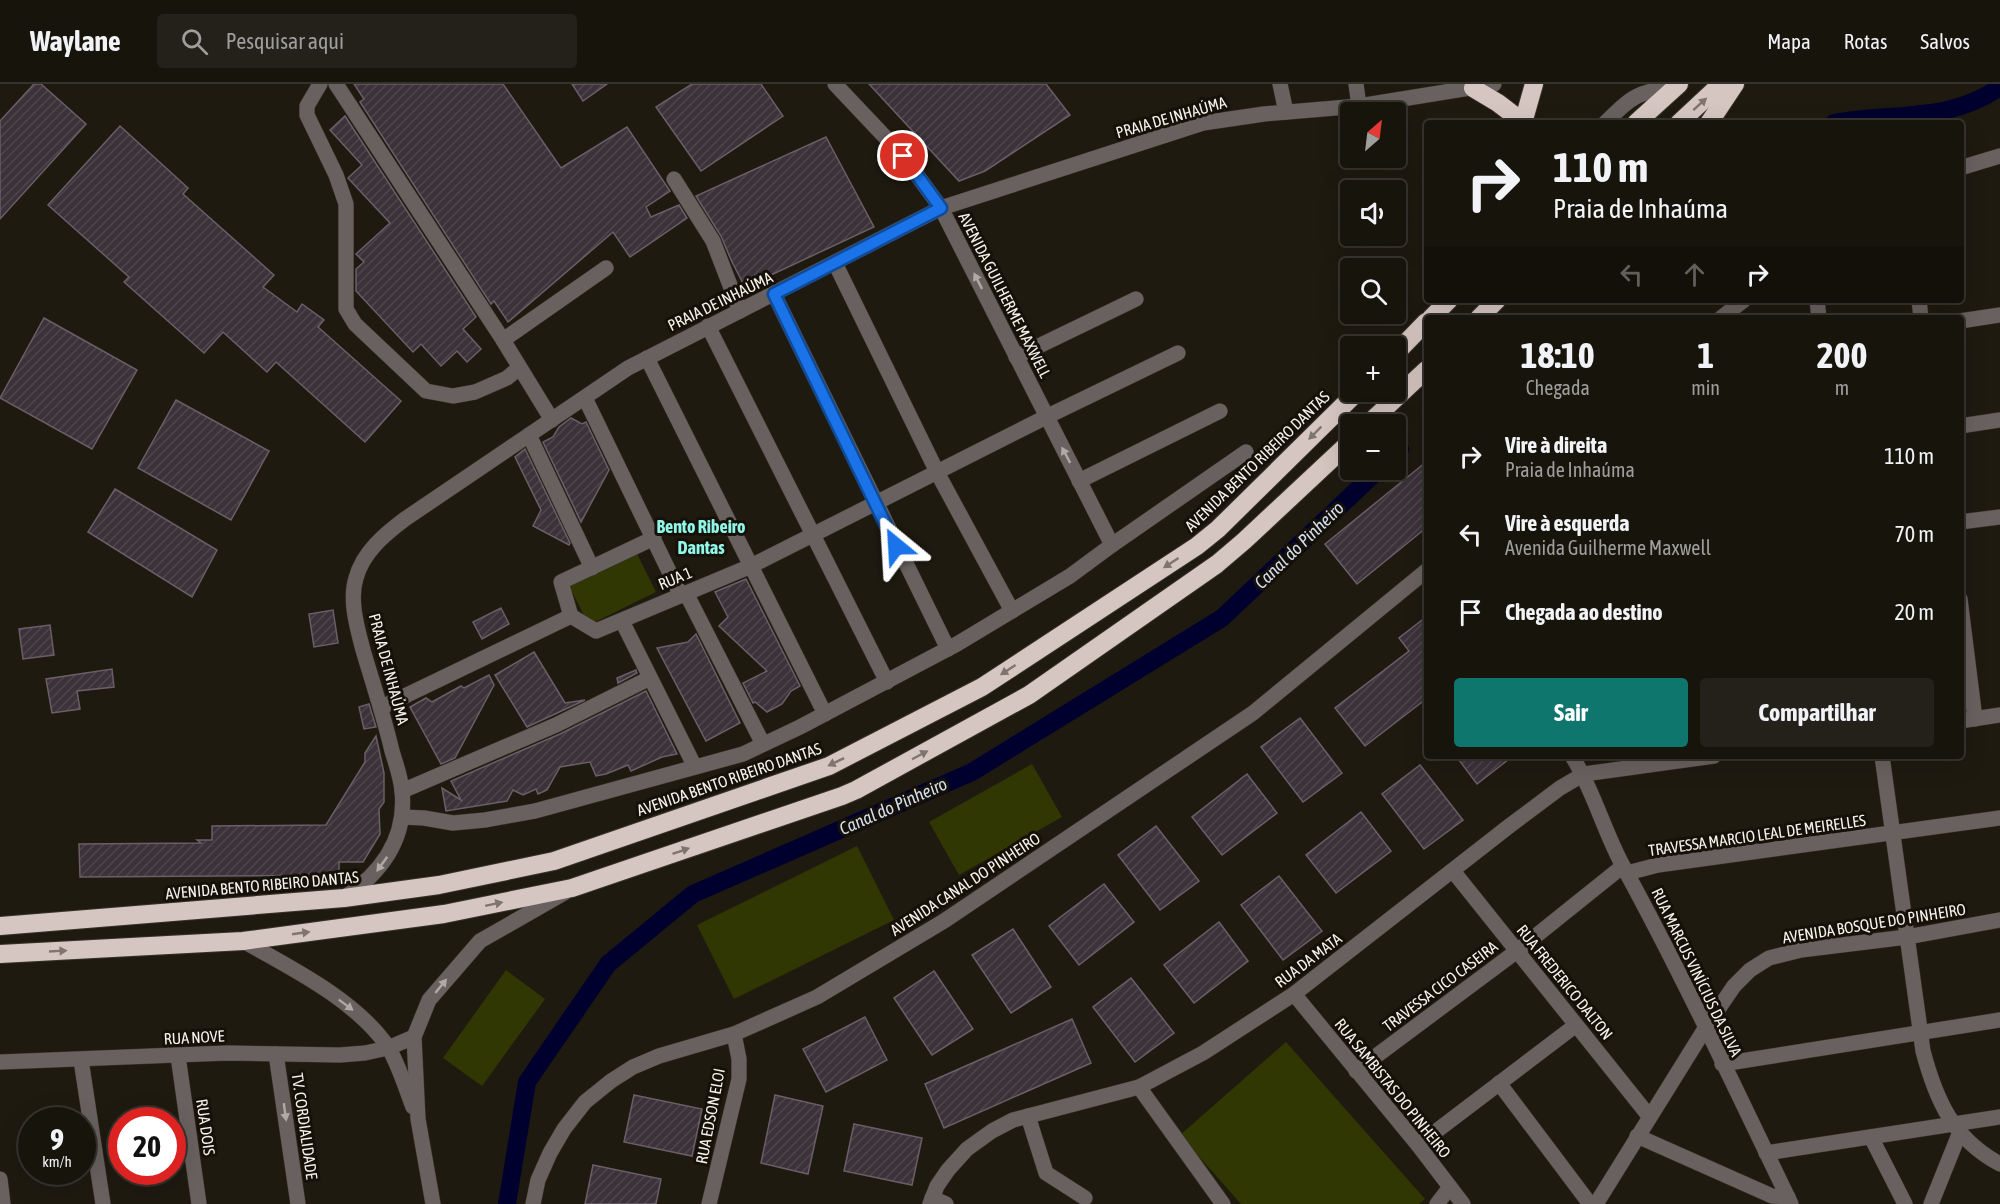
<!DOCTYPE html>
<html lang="pt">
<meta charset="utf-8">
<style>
:root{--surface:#17140c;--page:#24211a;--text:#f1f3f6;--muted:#9e9e9d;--line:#36332d;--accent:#0f766e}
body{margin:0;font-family:"Asap Condensed",sans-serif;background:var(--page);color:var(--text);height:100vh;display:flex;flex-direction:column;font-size:22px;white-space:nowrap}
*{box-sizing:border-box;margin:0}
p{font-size:20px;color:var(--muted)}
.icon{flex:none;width:33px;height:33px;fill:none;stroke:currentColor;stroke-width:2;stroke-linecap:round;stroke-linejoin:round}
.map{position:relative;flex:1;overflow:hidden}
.details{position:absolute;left:1424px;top:231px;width:540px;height:444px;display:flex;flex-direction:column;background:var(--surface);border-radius:6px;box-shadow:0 6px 24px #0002,0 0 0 2px var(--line)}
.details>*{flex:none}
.banner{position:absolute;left:1424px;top:36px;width:540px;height:183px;border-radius:6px;box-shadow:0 6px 24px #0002,0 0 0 2px var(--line);background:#17140c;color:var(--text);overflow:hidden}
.needle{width:39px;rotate:28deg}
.controls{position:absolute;left:1340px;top:18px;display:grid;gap:12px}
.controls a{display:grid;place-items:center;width:66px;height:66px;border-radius:6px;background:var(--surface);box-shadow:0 6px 24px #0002,0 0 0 2px var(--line);font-size:30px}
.speed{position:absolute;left:18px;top:1023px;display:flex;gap:12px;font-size:30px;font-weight:700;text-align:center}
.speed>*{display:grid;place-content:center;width:78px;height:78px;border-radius:50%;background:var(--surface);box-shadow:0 6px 24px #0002,0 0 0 2px var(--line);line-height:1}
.speed small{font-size:15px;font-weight:400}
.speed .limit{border:9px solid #d22;background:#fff;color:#111}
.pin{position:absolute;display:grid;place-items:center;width:51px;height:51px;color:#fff;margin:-26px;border:3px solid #fff;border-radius:50%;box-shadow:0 2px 6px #0007}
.me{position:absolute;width:66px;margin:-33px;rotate:333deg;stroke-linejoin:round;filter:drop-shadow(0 0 4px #0008)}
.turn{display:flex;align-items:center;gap:21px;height:126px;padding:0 30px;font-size:27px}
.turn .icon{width:78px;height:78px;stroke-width:2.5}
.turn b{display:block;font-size:42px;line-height:51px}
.lanes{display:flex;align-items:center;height:57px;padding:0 30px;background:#0003;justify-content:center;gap:30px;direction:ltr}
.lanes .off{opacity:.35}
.eta{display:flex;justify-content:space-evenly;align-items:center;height:102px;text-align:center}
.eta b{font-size:36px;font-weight:700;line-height:42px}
.action{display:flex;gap:12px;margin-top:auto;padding:12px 30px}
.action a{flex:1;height:69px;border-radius:6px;background:var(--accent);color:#fff;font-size:24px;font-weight:700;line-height:69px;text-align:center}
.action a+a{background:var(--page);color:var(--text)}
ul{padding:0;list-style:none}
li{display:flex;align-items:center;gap:18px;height:78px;padding:0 30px}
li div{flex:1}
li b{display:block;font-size:22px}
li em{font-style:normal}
header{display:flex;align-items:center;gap:36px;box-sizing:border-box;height:84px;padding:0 30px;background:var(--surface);border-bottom:2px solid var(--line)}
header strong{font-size:28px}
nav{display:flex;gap:33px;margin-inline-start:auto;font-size:21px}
.search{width:420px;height:54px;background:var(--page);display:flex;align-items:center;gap:15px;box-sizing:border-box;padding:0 21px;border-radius:6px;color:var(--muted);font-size:22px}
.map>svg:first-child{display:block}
.garden{fill:#313702}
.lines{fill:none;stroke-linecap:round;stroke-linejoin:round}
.canal{stroke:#00002e;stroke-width:18}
.building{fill:url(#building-hatch);stroke:#6a5f68;stroke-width:1.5}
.minor-casing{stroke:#39342a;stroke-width:16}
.highway-casing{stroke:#39342a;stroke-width:20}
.minor{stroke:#68615f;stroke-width:15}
.highway{stroke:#d6c6c1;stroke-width:18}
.oneway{fill:#80756e}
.oneway2{fill:#afaaa6}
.route-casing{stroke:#114b97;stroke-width:15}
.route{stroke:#1a73e8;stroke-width:10}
.labels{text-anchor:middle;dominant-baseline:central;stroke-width:6;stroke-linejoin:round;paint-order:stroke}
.street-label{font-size:16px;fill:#f6f3ec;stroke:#161108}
.neighbourhood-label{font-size:18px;font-weight:bold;fill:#90f8e9;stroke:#161108}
.water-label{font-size:18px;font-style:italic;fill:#d4deef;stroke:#161108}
</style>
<header>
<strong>Waylane</strong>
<div class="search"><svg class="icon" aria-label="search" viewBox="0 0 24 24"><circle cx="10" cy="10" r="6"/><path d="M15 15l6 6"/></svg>Pesquisar aqui</div>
<nav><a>Mapa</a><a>Rotas</a><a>Salvos</a></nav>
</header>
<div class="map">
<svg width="2000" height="1120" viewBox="0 0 2000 1120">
<defs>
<pattern id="building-hatch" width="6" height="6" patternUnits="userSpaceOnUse" patternTransform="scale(1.5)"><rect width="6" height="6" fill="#3c323a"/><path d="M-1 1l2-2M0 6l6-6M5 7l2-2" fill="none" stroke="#4f464d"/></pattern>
</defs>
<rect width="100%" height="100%" fill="#1f1a10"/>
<!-- garden -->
<g class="garden">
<polygon points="635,466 656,508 589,541 568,500"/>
<polygon points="1032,680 1062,733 959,791 929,738"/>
<polygon points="857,762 894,836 734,915 697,841"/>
<polygon points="506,886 545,915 482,1002 443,974"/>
<polygon points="1286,958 1425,1115 1419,1120 1241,1120 1180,1051"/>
</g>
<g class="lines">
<!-- canal -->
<g class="canal">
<path d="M 1834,39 C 1892,28 1949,39 2000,3"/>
<polyline points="1395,370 1400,365"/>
<polyline points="507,1120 527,998 608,880 693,810 972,688 1222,534 1378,386"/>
</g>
</g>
<!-- building -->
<g class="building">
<polygon points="34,0 41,0 86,40 0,135 0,37"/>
<polygon points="354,0 503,0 561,84 627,43 670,107 646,123 651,133 679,121 687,134 630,173 613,148 508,238 494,217 491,220 360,18 364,15"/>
<polygon points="572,0 607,0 583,17"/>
<polygon points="692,0 761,0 783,32 701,87 656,23"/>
<polygon points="869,0 1046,0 1070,31 985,87 959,97"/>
<polygon points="345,32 476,233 463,245 481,265 467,278 457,267 441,282 421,260 413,268 356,207 356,185 364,178 356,170 390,139 348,94 362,81 330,46"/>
<polygon points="120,42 188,104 183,110 274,191 263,203 297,228 302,220 324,236 318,243 401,317 365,358 276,278 267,288 223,248 204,269 124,198 129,193 48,121"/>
<polygon points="826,53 874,143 745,203 732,178 721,152 696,112"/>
<polygon points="44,234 137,286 92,365 0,314"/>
<polygon points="176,316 269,367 231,436 138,384"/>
<polygon points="571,334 582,340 586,338 609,386 581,438 543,358 553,353 559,343"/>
<polygon points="525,365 570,459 569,461 533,442 541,426 515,373"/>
<polygon points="1426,378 1426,444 1357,500 1325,460"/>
<polygon points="115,405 217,466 192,513 88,448"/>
<polygon points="746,495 800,602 791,607 782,620 767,628 755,618 753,619 743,599 767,587 719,542 728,533 715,508"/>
<polygon points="501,524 509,540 482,555 473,538"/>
<polygon points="333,526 338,559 314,563 309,530"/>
<polygon points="1426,533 1426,615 1365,662 1335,624 1409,567 1399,554"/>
<polygon points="50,541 54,571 23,575 19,545"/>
<polygon points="696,550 740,639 706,657 657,564 688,558"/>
<polygon points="534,568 565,619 585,616 527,643 495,591"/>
<polygon points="112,585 114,603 77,607 80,625 52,629 46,595"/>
<polygon points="636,586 637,589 618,599 617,594"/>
<polygon points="489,591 494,601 455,674 441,680 410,623 426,614 432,618 461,602 464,604"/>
<polygon points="646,607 677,670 662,673 631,687 628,681 606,690 596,692 590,678 560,683 547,706 538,710 536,705 523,711 513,706 507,717 446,727 442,704 461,716 451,697 560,650"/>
<polygon points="369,620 376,643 364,645 359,623"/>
<polygon points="1300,634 1342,689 1303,718 1261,663"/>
<polygon points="376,652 384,689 384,718 379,725 380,750 363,778 339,778 339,791 80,793 79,760 201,759 197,756 212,756 212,742 326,741 365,678 365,669"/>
<polygon points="1456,672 1513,672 1477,700"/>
<polygon points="1420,681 1463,736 1424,765 1382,710"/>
<polygon points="1247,690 1277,729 1222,771 1192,733"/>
<polygon points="1361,728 1391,767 1336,809 1306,771"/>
<polygon points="1156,742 1199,797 1160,826 1118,771"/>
<polygon points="1279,792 1322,847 1283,876 1241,821"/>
<polygon points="1104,800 1134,838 1079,881 1049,842"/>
<polygon points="1219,838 1248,877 1194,919 1164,881"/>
<polygon points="1013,845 1051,903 1011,929 972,871"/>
<polygon points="934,887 973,945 932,971 894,914"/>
<polygon points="1131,894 1174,949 1135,978 1093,923"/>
<polygon points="865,933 887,976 826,1008 803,965"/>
<polygon points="1072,935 1091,979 944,1044 925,1000"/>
<polygon points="634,1011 702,1025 692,1072 624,1058"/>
<polygon points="775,1011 823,1022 808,1090 761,1079"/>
<polygon points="854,1040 922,1054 912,1101 844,1087"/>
<polygon points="593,1081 661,1095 656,1120 585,1120"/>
</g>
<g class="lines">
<defs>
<g id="minor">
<polyline points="320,0 307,22 307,31 336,91 346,120 346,225 355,240 426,307 453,312 475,308 507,294 519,284"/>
<polyline points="336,0 503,256 552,336"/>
<polyline points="835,0 903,72 941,124 1112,461"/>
<polyline points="1280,0 1286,28"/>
<polyline points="1356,0 1359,22"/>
<path d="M 1605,39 C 1635,10 1636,9 1677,2"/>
<polyline points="1960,84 2000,72"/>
<polyline points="674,95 713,157 740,227"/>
<polyline points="835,179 938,390 1012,527"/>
<polyline points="774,210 948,565"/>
<polyline points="1817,216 1819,234"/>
<polyline points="1919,216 1921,234"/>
<polyline points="1721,234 1744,216"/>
<polyline points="1960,237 2000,231"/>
<polyline points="708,242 887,598"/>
<polyline points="503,256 606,184"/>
<polyline points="1016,273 1136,215"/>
<polyline points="647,274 825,630"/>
<polyline points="585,314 681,512"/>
<polyline points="1960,342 2000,336"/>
<polyline points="529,351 592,484"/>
<polyline points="1079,397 1220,327"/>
<polyline points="1960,438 2000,433"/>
<polyline points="686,509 763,660"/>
<polyline points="1960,515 1975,635"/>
<polyline points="571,532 561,498 654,454"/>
<polyline points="622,537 695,683"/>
<polyline points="382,623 571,532 596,547 751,482 1046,333 1178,269"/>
<polyline points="1960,637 2000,631"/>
<path d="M 1572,672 C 1594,707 1604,748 1624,784 C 1684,894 1737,1008 1791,1120"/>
<path d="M 1882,672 L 1923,967 C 1936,1016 1953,1055 2000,1080"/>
<polyline points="402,707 556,641 650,594"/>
<polyline points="402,733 424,734 453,739 485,736 535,727 743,670 800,643 957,560 1070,492 1112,461 1246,368"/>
<polyline points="1453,787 1649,1032"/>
<polyline points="1627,789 1658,781 2000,734"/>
<path d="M 344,814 C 381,789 407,755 402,707 C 401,694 396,680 392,667 C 384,633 373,600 363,566 C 357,543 349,516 356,494 C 363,468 385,450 405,435 L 628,284 L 941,124 L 1203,39 L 1264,30 L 1359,22 L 1494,0"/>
<path d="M 243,857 C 291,884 356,916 388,963 C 398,979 406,1005 413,1023"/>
<polyline points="1294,910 1418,1061 1463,1120"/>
<polyline points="276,970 298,1120"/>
<polyline points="178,972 199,1120"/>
<polyline points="81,976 103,1120"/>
<polyline points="0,978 227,969 340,971 365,969 388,964 414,953"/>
<polyline points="1722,980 2000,936"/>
<polyline points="1356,987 1517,867 1623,782"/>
<polyline points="1499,999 1590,1120"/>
<polyline points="1139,1003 1223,1120"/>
<polyline points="1028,1032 1046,1089 1085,1114"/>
<polyline points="1637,1052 1772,1112 1788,1113"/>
<polyline points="1871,1053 1905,1120"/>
<polyline points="1418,1061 1576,941"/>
<polyline points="1766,1069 2000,1033"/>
<polyline points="0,1095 3,1120"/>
<polyline points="932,1114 946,1120"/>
<polyline points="433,1120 418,1035 414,953 429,916 480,857 564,809"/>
<polyline points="533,1120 538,1096 550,1069 564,1045 585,1018 611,997 633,983 659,972 734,950 817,913 944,837 1253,629 1426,487"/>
<polyline points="709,1120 739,995 739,975 734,950"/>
<polyline points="930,1120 937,1102 948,1086 967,1065 992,1047 1013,1036 1139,1003 1203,969 1294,910 1508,743 1560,704 1584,690 1714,672"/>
<polyline points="1437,1120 1450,1103"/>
<polyline points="1596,1120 1706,943 1734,902 1750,886 1769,874 1801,866 1907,853 2000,836"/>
<polyline points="1931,1120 1960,1048"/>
</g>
<g id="highway">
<polyline points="1473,4 1498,19 1523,38"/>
<polyline points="1523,39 1534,0"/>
<polyline points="1636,39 1679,0"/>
<polyline points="1679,39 1721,0"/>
<polyline points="1709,39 1735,0"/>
<polyline points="1431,234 1449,216"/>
<polyline points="1479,234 1497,216"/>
<polyline points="1395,270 1426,238"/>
<polyline points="1368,340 1426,286"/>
<polyline points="0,842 344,814 439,801 554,777 829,682 982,603 1197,462 1218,445 1357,308"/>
<polyline points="0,870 243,857 444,830 572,804 842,712 856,706 1029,611 1217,480 1244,457 1350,358"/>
</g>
</defs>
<!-- minor casing -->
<use href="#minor" class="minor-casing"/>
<!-- highway casing -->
<use href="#highway" class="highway-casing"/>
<!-- minor -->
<use href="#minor" class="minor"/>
<!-- highway -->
<use href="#highway" class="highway"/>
</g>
<!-- one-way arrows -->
<defs><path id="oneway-solid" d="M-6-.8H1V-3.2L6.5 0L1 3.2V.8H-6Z" transform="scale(1.5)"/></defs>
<g class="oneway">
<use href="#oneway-solid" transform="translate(1700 20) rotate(-42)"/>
<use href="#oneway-solid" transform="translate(1315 349) rotate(135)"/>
<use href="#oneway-solid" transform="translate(1171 479) rotate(147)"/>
<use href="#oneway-solid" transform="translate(1008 586) rotate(147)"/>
<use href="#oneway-solid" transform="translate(920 671) rotate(-28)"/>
<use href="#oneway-solid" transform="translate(836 678) rotate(154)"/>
<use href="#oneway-solid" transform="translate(681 767) rotate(-19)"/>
<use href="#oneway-solid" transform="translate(494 820) rotate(-12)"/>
<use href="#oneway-solid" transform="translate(301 849) rotate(-8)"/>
<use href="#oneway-solid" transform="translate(58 867) rotate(-3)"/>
</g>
<g class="oneway2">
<use href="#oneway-solid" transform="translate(978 197) rotate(-117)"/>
<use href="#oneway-solid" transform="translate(1066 371) rotate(-118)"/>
<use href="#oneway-solid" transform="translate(382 780) rotate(126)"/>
<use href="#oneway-solid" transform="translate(441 902) rotate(-51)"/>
<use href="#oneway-solid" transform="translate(346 921) rotate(37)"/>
<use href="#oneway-solid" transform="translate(285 1028) rotate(82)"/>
</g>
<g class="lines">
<defs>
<polyline id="route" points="896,462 774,210 941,124 903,72"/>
</defs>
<!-- route casing -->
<use href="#route" class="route-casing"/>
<!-- route -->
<use href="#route" class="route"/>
</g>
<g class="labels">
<!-- street labels -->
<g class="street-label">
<text transform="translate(1171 33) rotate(-16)">PRAIA DE INHAÚMA</text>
<text transform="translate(1005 211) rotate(63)">AVENIDA GUILHERME MAXWELL</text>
<text transform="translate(720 217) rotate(-26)">PRAIA DE INHAÚMA</text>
<text transform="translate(1257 377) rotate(-44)">AVENIDA BENTO RIBEIRO DANTAS</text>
<text transform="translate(675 494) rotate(-23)">RUA 1</text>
<text transform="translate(389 585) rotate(75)">PRAIA DE INHAÚMA</text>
<text transform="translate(729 695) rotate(-19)">AVENIDA BENTO RIBEIRO DANTAS</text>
<text transform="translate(1757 751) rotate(-8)">TRAVESSA MARCIO LEAL DE MEIRELLES</text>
<text transform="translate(965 800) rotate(-33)">AVENIDA CANAL DO PINHEIRO</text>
<text transform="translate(262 801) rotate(-5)">AVENIDA BENTO RIBEIRO DANTAS</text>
<text transform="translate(1874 839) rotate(-9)">AVENIDA BOSQUE DO PINHEIRO</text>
<text transform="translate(1308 876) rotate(-37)">RUA DA MATA</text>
<text transform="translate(1697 888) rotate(64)">RUA MARCUS VINÍCIUS DA SILVA</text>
<text transform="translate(1565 898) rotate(51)">RUA FREDERICO DALTON</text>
<text transform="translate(1440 902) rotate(-37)">TRAVESSA CICO CASEIRA</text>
<text transform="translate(194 953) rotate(-3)">RUA NOVE</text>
<text transform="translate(1393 1004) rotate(51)">RUA SAMBISTAS DO PINHEIRO</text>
<text transform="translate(710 1032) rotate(-79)">RUA EDSON ELOI</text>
<text transform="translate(305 1042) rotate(82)">TV. CORDIALIDADE</text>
<text transform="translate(206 1043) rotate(82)">RUA DOIS</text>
</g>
<!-- neighbourhood labels -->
<g class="neighbourhood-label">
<text x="701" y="442">Bento Ribeiro<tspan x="701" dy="21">Dantas</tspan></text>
</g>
<!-- water labels -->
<g class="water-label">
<text transform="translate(1299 461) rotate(-44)">Canal do Pinheiro</text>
<text transform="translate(893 722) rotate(-24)">Canal do Pinheiro</text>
</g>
</g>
</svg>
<div class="controls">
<a><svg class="needle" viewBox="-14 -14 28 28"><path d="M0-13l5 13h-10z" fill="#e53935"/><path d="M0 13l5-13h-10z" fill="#9e9e9d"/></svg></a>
<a><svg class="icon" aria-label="sound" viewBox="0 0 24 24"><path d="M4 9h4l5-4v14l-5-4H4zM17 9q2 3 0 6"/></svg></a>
<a><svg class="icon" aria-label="search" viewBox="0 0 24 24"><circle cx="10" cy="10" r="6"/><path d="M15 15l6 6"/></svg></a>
<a>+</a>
<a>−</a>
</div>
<div class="speed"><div>9<small>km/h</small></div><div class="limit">20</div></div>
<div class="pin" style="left:903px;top:72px;background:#d93025"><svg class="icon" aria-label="arrive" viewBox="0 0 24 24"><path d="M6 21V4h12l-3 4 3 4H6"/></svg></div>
<svg class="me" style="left:896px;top:462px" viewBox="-20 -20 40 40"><path d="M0-17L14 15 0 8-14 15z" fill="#1a73e8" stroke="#fff" stroke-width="4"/></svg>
<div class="banner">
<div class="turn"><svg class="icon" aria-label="right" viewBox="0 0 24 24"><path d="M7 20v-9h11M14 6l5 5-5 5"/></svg><div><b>110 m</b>Praia de Inhaúma</div></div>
<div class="lanes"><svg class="icon off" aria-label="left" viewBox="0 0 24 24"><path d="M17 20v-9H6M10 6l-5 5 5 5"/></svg><svg class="icon off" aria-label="ahead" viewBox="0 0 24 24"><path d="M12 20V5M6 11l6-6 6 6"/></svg><svg class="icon" aria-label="right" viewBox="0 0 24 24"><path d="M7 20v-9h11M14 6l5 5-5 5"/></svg></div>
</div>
<section class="details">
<div class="eta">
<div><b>18:10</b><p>Chegada</p></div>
<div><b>1</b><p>min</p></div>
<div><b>200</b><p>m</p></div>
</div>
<ul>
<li><svg class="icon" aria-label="right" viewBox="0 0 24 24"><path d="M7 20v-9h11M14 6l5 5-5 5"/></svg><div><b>Vire à direita</b><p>Praia de Inhaúma</p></div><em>110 m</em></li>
<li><svg class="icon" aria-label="left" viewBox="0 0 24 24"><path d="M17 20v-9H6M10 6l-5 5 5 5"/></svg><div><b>Vire à esquerda</b><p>Avenida Guilherme Maxwell</p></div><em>70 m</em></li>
<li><svg class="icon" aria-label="arrive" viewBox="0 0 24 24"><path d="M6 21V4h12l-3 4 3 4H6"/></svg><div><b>Chegada ao destino</b></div><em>20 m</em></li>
</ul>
<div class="action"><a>Sair</a><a>Compartilhar</a></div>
</section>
</div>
